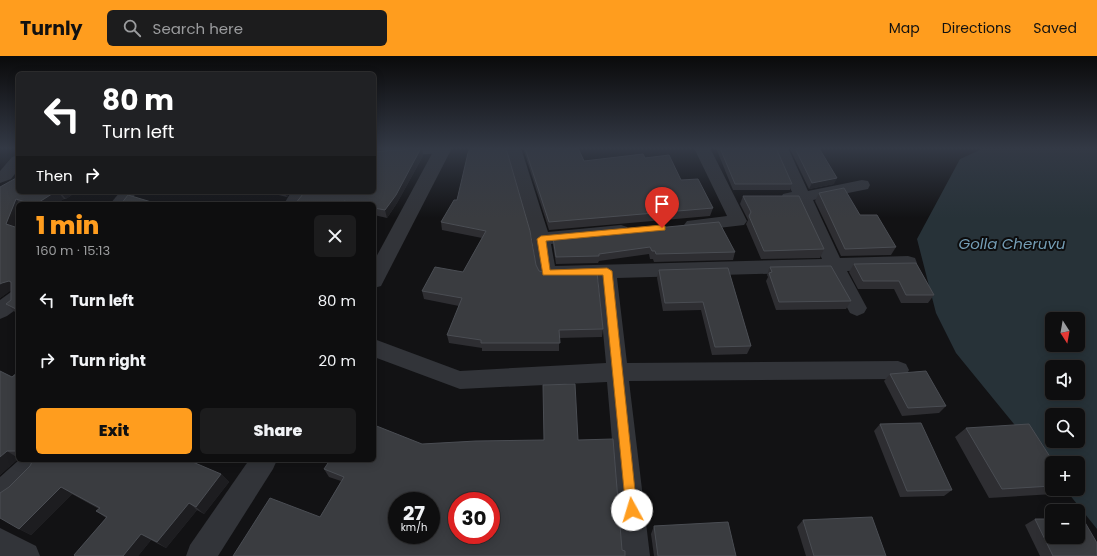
<!DOCTYPE html>
<meta charset="utf-8">
<style>
:root{--surface:#0e0e0f;--page:#1c1c1d;--text:#f1f3f6;--muted:#9b9c9e;--line:#2e2e2f;--accent:#ff9d1e}
body{margin:0;font-family:Poppins,sans-serif;background:var(--page);color:var(--text);height:100vh;display:flex;flex-direction:column;font-size:15px;white-space:nowrap}
*{box-sizing:border-box;margin:0}
p{font-size:13px;color:var(--muted)}
.icon{flex:none;width:22px;height:22px;fill:none;stroke:currentColor;stroke-width:2;stroke-linecap:round;stroke-linejoin:round}
.map{position:relative;flex:1;overflow:hidden}
.sheet{position:absolute;left:16px;top:146px;width:360px;height:260px;display:flex;flex-direction:column;background:var(--surface);border-radius:6px;box-shadow:0 2px 10px #0003,0 0 0 1px var(--line)}
.sheet>*{flex:none}
.top-card{position:absolute;left:16px;top:16px;width:360px;height:122px;border-radius:6px;box-shadow:0 2px 10px #0003,0 0 0 1px var(--line);background:#202124;color:#fff;overflow:hidden}
.needle{width:26px;rotate:169deg}
.fabs{position:absolute;left:1045px;top:256px;display:grid;gap:8px}
.fabs a{display:grid;place-items:center;width:40px;height:40px;border-radius:6px;background:var(--surface);box-shadow:0 2px 10px #0003,0 0 0 1px var(--line);font-size:20px}
.speed{position:absolute;left:388px;top:436px;display:flex;gap:8px;font-size:20px;font-weight:700;text-align:center}
.speed>*{display:grid;place-content:center;width:52px;height:52px;border-radius:50%;background:var(--surface);box-shadow:0 2px 10px #0003,0 0 0 1px var(--line);line-height:1}
.speed small{font-size:10px;font-weight:400}
.speed .limit{border:6px solid #d22;background:#fff;color:#111}
.pin{position:absolute;display:grid;place-items:center;width:34px;height:34px;color:#fff;margin:-41px -17px;border-radius:50% 50% 50% 0;rotate:-45deg;box-shadow:0 0 4px #0007}
.pin .icon{rotate:45deg}
.me{position:absolute;width:44px;margin:-22px;rotate:354deg;stroke-linejoin:round;filter:drop-shadow(0 0 3px #0008)}
.turn{display:flex;align-items:center;gap:14px;height:84px;padding:0 20px;font-size:18px}
.turn .icon{width:52px;height:52px;stroke-width:2.5}
.turn b{display:block;font-size:28px;line-height:34px}
.then{display:flex;align-items:center;height:38px;padding:0 20px;background:#0003;gap:8px;font-size:15px}
.round{display:grid;place-items:center;flex:none;width:42px;height:42px;border-radius:6px;background:var(--page)}
.overview{display:flex;align-items:center;justify-content:space-between;height:68px;padding:0 20px}
h1{font-size:24px;font-weight:800;line-height:30px;color:var(--accent)}
.primary-button{display:flex;gap:8px;margin-top:auto;padding:8px 20px}
.primary-button a{flex:1;height:46px;border-radius:6px;background:var(--accent);color:#111;font-size:16px;font-weight:800;line-height:46px;text-align:center}
.primary-button a+a{background:var(--page);color:var(--text)}
ul{padding:0;list-style:none}
li{display:flex;align-items:center;gap:12px;height:60px;padding:0 20px}
li div{flex:1}
li b{display:block;font-size:15px}
li em{font-style:normal}
header{display:flex;align-items:center;gap:24px;box-sizing:border-box;height:56px;padding:0 20px;background:var(--accent);color:#111}
header strong{font-size:19px}
nav{display:flex;gap:22px;margin-inline-start:auto;font-size:14px}
.search{width:280px;height:36px;background:var(--page);display:flex;align-items:center;gap:10px;box-sizing:border-box;padding:0 14px;border-radius:6px;color:var(--muted);font-size:15px}
.map>svg:first-child{display:block}
.water{fill:#273238;fill-rule:evenodd}
.lines{fill:none;stroke-linecap:round;stroke-linejoin:round}
.minor{fill:#323439;fill-rule:evenodd}
.tertiary{fill:#323439;fill-rule:evenodd}
.wall{fill:#2e2e32}
.shaded-wall{fill:#1d1d20}
.building{fill:#3a3c40;stroke:#4a4d53;fill-rule:evenodd}
.route{fill:#ff9d1e;stroke:#a66614}
.labels{text-anchor:middle;dominant-baseline:central;stroke-width:4;stroke-linejoin:round;paint-order:stroke}
.water-label{font-size:15px;font-style:italic;fill:#749db5;stroke:#0d0d0e}
</style>
<header>
<strong>Turnly</strong>
<div class="search"><svg class="icon" aria-label="search" viewBox="0 0 24 24"><circle cx="10" cy="10" r="6"/><path d="M15 15l6 6"/></svg>Search here</div>
<nav><a>Map</a><a>Directions</a><a>Saved</a></nav>
</header>
<div class="map">
<svg width="1097" height="500" viewBox="0 0 1097 500">
<rect width="100%" height="100%" fill="#121214"/>
<!-- water -->
<path class="water" d="M 982,93 L 1097,93 L 1097,473 L 1065,433 L 1078,433 L 1078,407 L 1052,407 L 1023,379 L 956,297 L 936,257 L 917,183 L 960,103 ZM 1052,263 L 1078,263 L 1078,289 L 1052,289 ZM 1052,311 L 1078,311 L 1078,337 L 1052,337 ZM 1052,359 L 1078,359 L 1078,385 L 1052,385 Z"/>
<g class="lines">
<!-- minor -->
<g class="minor">
<polygon points="374,92 449,92 448,95 442,97 374,102"/>
<polygon points="505,92 521,92 548,176 621,169 627,171 630,175 627,179 621,181 551,188 555,210 822,203 797,147 783,146 781,142 783,138 792,136 772,92 788,92 808,135 862,124 868,125 870,129 868,133 813,144 840,202 908,200 915,202 917,207 915,212 908,214 847,215 867,252 864,257 857,260 850,257 828,216 617,222 627,307 898,305 906,308 909,314 906,320 898,323 629,325 650,500 622,500 607,326 460,333 374,301 374,283 460,315 606,307 598,223 547,224 540,222 537,217 532,183"/>
<polygon points="694,92 710,92 747,165 744,169 693,175 687,173 684,169 687,165 727,160"/>
<polygon points="18,99 18,114 11,123 0,127 0,115 12,101"/>
<polygon points="120,136 137,136 128,148 110,148"/>
<polygon points="291,136 307,136 302,148 284,148"/>
<polygon points="18,234 18,252 7,260 0,263 0,244 11,236"/>
<path d="M 19,404 L 48,404 C 42,419 15,444 0,450 L 0,421 Z"/>
<polygon points="0,472 36,490 40,500 0,500"/>
</g>
<!-- tertiary -->
<g class="tertiary">
<polygon points="435,92 452,92 381,230 374,232 374,205"/>
<polygon points="249,404 277,404 273,413 218,500 186,500 190,489"/>
</g>
</g>
<!-- wall -->
<g class="wall">
<polygon points="422,92 423,100 397,147 387,162 374,159 374,148 295,148"/>
<polygon points="523,92 578,92 584,105 645,102 681,124 713,152 710,160 549,174"/>
<polygon points="716,92 776,92 792,128 790,134 733,134"/>
<polygon points="819,92 834,128 809,133 790,93"/>
<polygon points="0,131 18,136 76,136 66,143 64,143 55,148 18,148 15,171 18,172 18,258 15,256 6,248 11,244 11,234 0,242"/>
<polygon points="266,136 290,136 287,141"/>
<polygon points="819,137 860,159 896,191 891,199 841,200 815,145"/>
<polygon points="743,140 824,193 820,202 761,203 746,168 748,164 740,148"/>
<polygon points="457,144 536,209 539,215 603,273 602,281 559,282 559,295 482,295 482,292 449,287 447,279 459,250 424,243 422,235 463,216 482,182 442,174 441,166"/>
<polygon points="553,182 735,196 733,204 654,206 653,203 650,203 649,198 599,205 598,207 556,208 553,189"/>
<polygon points="916,207 934,239 928,247 901,247 894,233 858,233 849,216 854,208"/>
<polygon points="770,211 851,245 846,253 776,254 766,225 768,221 767,219"/>
<polygon points="728,212 751,290 747,298 712,299 701,254 663,255 657,222 659,214"/>
<polygon points="18,316 18,403 0,419 12,321"/>
<polygon points="890,318 946,350 939,357 902,360 884,325"/>
<polygon points="880,368 952,434 944,440 900,441 874,375"/>
<polygon points="966,372 1052,407 1052,433 1062,433 1054,438 989,442 955,381"/>
<polygon points="578,384 320,461 341,425 329,421 324,413 422,388"/>
<polygon points="221,418 229,426 204,458 197,454 166,492 151,484 138,500 75,500 106,462 96,455 99,453 72,438 31,479 19,473 0,437"/>
<polygon points="1035,463 1097,500 1040,500 1025,469"/>
<polygon points="803,464 886,500 806,500 797,471"/>
<polygon points="654,470 736,500 654,500 651,478"/>
</g>
<!-- shaded-wall -->
<g class="shaded-wall">
<polygon points="422,92 423,100 397,147 387,162 385,154"/>
<polygon points="837,122 834,128 809,133 812,127"/>
<polygon points="55,136 58,136 64,143 55,148 36,148"/>
<polygon points="60,136 76,136 66,143"/>
<polygon points="284,136 290,136 287,141"/>
<polygon points="16,143 20,148 18,148 18,164 13,176 6,168"/>
<polygon points="9,225 18,233 10,235 0,242 0,228 2,227"/>
<polygon points="7,395 18,402 18,403 0,419 0,401"/>
<polygon points="221,418 229,426 204,458 196,451"/>
<polygon points="61,431 72,438 31,479 19,473"/>
<polygon points="189,447 197,454 166,492 157,486"/>
<polygon points="141,478 151,484 138,500 123,500"/>
</g>
<!-- building -->
<g class="building">
<polygon points="421,92 396,139 385,154 374,152 374,148 356,148 344,145 342,148 295,148 303,138 303,136 374,136 374,96"/>
<polygon points="470,92 506,92 530,175 536,209 539,215 547,217 597,216 603,273 559,274 560,287 481,287 481,284 447,279 462,242 422,235 435,211 463,216 486,175 441,166 454,144 457,144 468,97"/>
<polygon points="525,92 578,92 584,105 643,98 645,102 669,99 681,124 698,123 713,152 549,166"/>
<polygon points="720,92 776,92 792,128 735,128"/>
<polygon points="795,92 819,92 837,122 812,127"/>
<polygon points="18,121 18,136 55,136 36,148 32,148 16,143 6,168 18,172 18,254 6,248 11,244 11,226 9,225 2,227 0,228 0,131"/>
<polygon points="844,132 860,159 877,159 896,191 845,193 819,137"/>
<polygon points="128,139 158,148 121,148"/>
<polygon points="743,140 799,140 824,193 764,195 749,160 751,156"/>
<polygon points="719,166 735,196 656,198 655,195 652,195 650,191 599,198 599,200 556,201 553,182"/>
<polygon points="916,207 934,239 906,239 899,225 863,225 854,208"/>
<polygon points="831,210 851,245 779,246 769,217 772,216 770,211"/>
<polygon points="728,212 751,290 715,291 703,246 665,247 659,214"/>
<polygon points="0,315 12,321 18,316 18,395 7,395 0,401"/>
<polygon points="926,315 946,350 908,352 890,318"/>
<path d="M 575,328 L 578,384 L 613,383 L 622,494 L 625,495 L 625,500 L 233,500 L 270,442 L 320,461 L 344,421 L 324,413 L 330,404 L 374,404 L 374,369 L 422,388 L 476,385 L 544,384 L 543,329 ZM 397,445 L 431,445 L 431,479 L 397,479 ZM 457,445 L 491,445 L 491,479 L 457,479 Z"/>
<polygon points="921,367 952,434 907,435 880,368"/>
<polygon points="1029,368 1054,407 1052,407 1052,430 1002,433 966,372"/>
<polygon points="33,404 188,404 221,418 196,451 189,447 157,486 141,478 123,500 75,500 74,499 107,461 96,455 100,452 61,431 19,473 0,462 0,437 9,431 30,410"/>
<polygon points="872,461 886,500 814,500 803,464"/>
<polygon points="1035,463 1052,463 1052,481 1078,481 1078,463 1083,463 1097,487 1097,500 1053,500"/>
<polygon points="728,466 736,500 658,500 654,470"/>
</g>
<!-- sky -->
<linearGradient id="sky" x2="0" y2="1"><stop stop-color="#0a0a0b"/><stop offset="0.57" stop-color="#333945"/><stop offset="1" stop-color="#333945" stop-opacity="0"/></linearGradient>
<rect width="1097" height="162" fill="url(#sky)"/>
<!-- route -->
<polygon class="route" points="662,169 665,170 665,174 546,185 550,214 607,212 612,215 637,454 636,458 632,460 627,458 626,454 603,219 543,219 537,183 541,180"/>
<g class="labels">
<!-- water labels -->
<g class="water-label">
<text x="1012" y="187">Golla Cheruvu</text>
</g>
</g>
</svg>
<div class="fabs">
<a><svg class="needle" viewBox="-14 -14 28 28"><path d="M0-13l5 13h-10z" fill="#e53935"/><path d="M0 13l5-13h-10z" fill="#9b9c9e"/></svg></a>
<a><svg class="icon" aria-label="sound" viewBox="0 0 24 24"><path d="M4 9h4l5-4v14l-5-4H4zM17 9q2 3 0 6"/></svg></a>
<a><svg class="icon" aria-label="search" viewBox="0 0 24 24"><circle cx="10" cy="10" r="6"/><path d="M15 15l6 6"/></svg></a>
<a>+</a>
<a>−</a>
</div>
<div class="speed"><div>27<small>km/h</small></div><div class="limit">30</div></div>
<div class="pin" style="left:662px;top:172px;background:#d93025"><svg class="icon" aria-label="arrive" viewBox="0 0 24 24"><path d="M6 21V4h12l-3 4 3 4H6"/></svg></div>
<svg class="me" style="left:632px;top:454px" viewBox="-20 -20 40 40"><circle r="19" fill="#fff"/><path d="M0-13L10 11 0 6-10 11z" fill="#ff9d1e"/></svg>
<div class="top-card">
<div class="turn"><svg class="icon" aria-label="left" viewBox="0 0 24 24"><path d="M17 20v-9H6M10 6l-5 5 5 5"/></svg><div><b>80 m</b>Turn left</div></div>
<div class="then">Then<svg class="icon" aria-label="right" viewBox="0 0 24 24"><path d="M7 20v-9h11M14 6l5 5-5 5"/></svg></div>
</div>
<section class="sheet">
<div class="overview"><div><h1>1 min</h1><p>160 m · 15:13</p></div><a class="round"><svg class="icon" aria-label="close" viewBox="0 0 24 24"><path d="M6 6l12 12M18 6L6 18"/></svg></a></div>
<ul>
<li><svg class="icon" aria-label="left" viewBox="0 0 24 24"><path d="M17 20v-9H6M10 6l-5 5 5 5"/></svg><div><b>Turn left</b></div><em>80 m</em></li>
<li><svg class="icon" aria-label="right" viewBox="0 0 24 24"><path d="M7 20v-9h11M14 6l5 5-5 5"/></svg><div><b>Turn right</b></div><em>20 m</em></li>
</ul>
<div class="primary-button"><a>Exit</a><a>Share</a></div>
</section>
</div>
